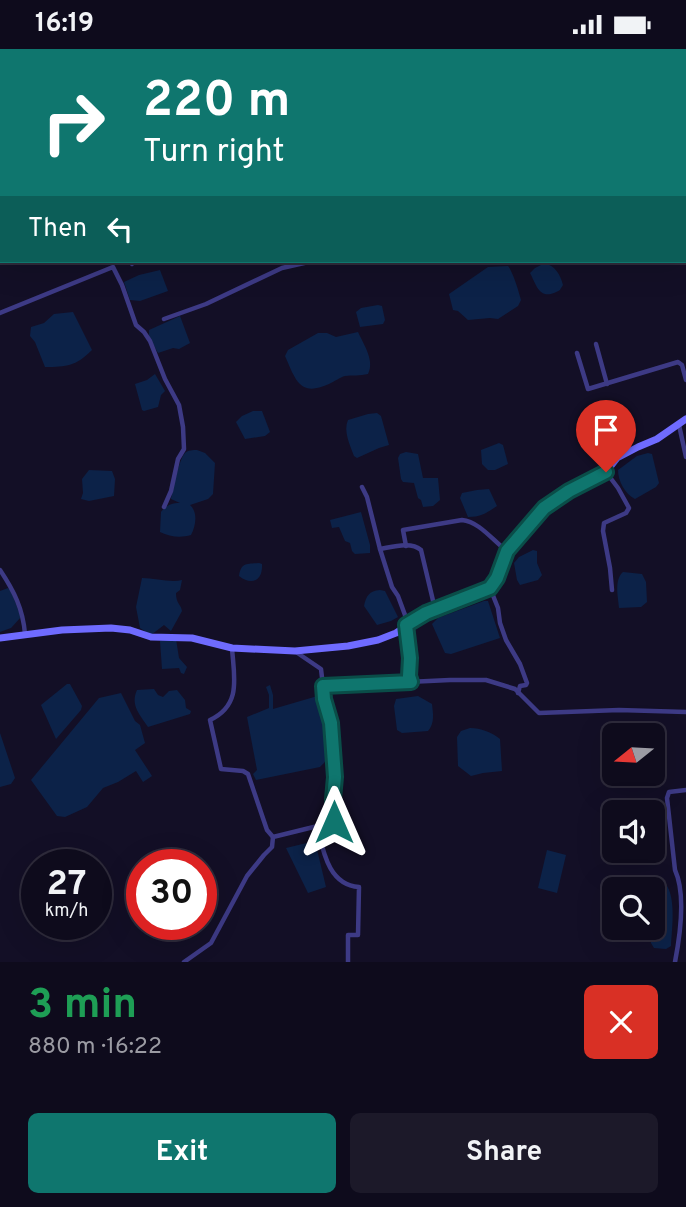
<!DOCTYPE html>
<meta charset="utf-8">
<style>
:root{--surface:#0e0b1c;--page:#1c1929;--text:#f1f3f6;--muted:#9b9ba3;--line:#2e2b3b;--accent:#0f766e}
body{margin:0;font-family:Overpass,sans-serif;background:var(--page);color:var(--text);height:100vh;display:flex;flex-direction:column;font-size:26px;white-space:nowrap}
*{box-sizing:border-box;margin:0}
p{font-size:23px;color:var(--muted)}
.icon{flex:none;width:38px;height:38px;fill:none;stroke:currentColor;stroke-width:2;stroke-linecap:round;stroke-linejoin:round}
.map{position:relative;height:913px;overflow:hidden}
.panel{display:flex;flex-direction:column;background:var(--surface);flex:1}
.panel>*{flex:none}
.hud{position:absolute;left:0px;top:0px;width:686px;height:214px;box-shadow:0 7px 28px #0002,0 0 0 2px var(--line);background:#0f766e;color:#fff;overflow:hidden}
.needle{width:46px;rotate:252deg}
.buttons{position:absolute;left:602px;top:674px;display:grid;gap:14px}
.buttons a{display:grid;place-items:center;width:63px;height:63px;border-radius:10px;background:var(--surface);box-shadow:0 7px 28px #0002,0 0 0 2px var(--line);font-size:35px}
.speed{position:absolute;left:21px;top:800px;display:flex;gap:14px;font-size:35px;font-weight:700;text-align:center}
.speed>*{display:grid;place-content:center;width:91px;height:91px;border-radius:50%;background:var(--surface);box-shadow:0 7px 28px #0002,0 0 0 2px var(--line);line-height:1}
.speed small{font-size:18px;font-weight:400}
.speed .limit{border:10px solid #d22;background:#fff;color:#111}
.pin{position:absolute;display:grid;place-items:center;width:60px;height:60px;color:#fff;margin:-72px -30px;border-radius:50% 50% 50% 0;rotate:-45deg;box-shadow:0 0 7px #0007}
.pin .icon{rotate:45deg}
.me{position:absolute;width:77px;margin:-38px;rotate:0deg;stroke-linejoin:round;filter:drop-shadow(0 0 5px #0008)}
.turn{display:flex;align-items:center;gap:24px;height:147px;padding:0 28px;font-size:32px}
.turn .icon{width:91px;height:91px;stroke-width:2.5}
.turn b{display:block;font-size:49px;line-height:60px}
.then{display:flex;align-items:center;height:66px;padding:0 28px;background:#0003;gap:14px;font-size:26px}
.round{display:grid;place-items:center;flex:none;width:74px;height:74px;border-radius:10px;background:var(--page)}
.headline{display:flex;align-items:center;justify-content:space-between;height:119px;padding:0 28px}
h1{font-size:42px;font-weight:700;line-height:52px;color:#1e9e55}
.action{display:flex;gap:14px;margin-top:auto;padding:14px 28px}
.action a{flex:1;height:80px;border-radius:10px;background:var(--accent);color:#fff;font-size:28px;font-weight:700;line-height:80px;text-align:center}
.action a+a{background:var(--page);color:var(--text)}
.status{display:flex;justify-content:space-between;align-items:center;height:49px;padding:0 35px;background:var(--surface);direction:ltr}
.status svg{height:19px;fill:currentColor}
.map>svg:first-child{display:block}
.water{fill:#0c2248}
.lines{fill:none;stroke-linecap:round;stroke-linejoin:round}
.street{stroke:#3d3a85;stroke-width:4.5}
.secondary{stroke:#6f6bff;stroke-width:7}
.route-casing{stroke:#0a4d48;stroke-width:18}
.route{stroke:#0f766e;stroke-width:12}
</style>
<div class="status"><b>16:19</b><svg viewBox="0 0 49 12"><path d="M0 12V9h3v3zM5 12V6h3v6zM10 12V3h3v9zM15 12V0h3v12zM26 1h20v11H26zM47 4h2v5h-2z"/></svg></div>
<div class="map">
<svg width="686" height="913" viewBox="0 0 686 913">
<rect width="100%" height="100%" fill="#130f26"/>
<!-- water -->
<g class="water">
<path d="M 545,214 C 556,218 560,225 563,236 C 559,242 561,241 554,244 C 539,250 536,235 530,224 L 535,219 Z"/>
<path d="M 508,217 C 513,223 519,243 521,251 L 518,257 L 498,270 L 490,269 L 468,271 L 458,262 L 453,261 L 449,245 L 488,218 Z"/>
<polygon points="160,221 168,242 140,252 130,251 124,233 139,226"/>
<polygon points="378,256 382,257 385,271 383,275 360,278 356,263 361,259"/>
<path d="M 73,263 L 92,301 C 76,317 67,318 45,318 L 35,293 L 30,287 L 31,278 L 44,274 L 54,265 Z"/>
<polygon points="180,267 190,294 179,300 173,299 158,304 149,288 149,281"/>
<path d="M 358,283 C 364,296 375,312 368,325 C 360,327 352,326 345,327 C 340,328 334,333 329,335 C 300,348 296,332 285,307 L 288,301 L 318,284 L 327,284 L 336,288 Z"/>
<polygon points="155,325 165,342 161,346 158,358 144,362 142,361 135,335 147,331"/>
<polygon points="253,362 262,362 270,383 265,387 245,390 236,373 242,367"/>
<path d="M 377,364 L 381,367 L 389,396 L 379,399 L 357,409 L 354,407 C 350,396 343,382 348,371 L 368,365 Z"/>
<polygon points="499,394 503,396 508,415 495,421 488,421 482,415 481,401"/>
<path d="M 197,401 L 205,404 L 215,414 L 213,445 L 208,450 L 190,456 C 198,463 196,477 191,486 C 181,489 170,488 160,483 L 161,463 C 166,456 172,454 180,454 L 171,450 C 173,441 179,410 185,404 C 188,401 193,401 197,401 Z"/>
<polygon points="406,403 418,405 423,429 438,429 440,451 433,457 423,458 421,451 418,449 414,434 403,433 401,430 398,409 400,405"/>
<path d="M 648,404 L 652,405 L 659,434 L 656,438 L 635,450 C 625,445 618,432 618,421 L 637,407 Z"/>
<polygon points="89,421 112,422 115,430 114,447 89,452 81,450 83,444 82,430"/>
<path d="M 489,440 L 497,457 C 487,464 480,468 468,468 L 460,449 L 462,444 L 477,441 Z"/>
<polygon points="361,463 370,496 370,504 355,505 352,502 350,494 345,492 339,478 332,479 330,471"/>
<polygon points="533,501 537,502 537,514 542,526 538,531 520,536 517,531 514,514 519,508"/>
<path d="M 259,514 L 262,515 C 263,532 251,537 239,527 C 241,513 247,515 259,514 Z"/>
<path d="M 623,523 L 642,525 L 646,533 L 647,553 L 641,558 L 619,559 C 618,547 614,531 623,523 Z"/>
<path d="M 142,529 C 155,529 171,534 182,531 L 180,541 L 176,544 C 176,555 181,555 182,562 L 171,582 L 164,576 L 151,586 L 140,579 L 136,558 Z"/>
<polygon points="8,539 11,542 21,568 11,579 0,583 0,542"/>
<path d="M 380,541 L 385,542 L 398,568 L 391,572 L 377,576 L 364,557 C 366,547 369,542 380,541 Z"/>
<polygon points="484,552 488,552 500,589 451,605 445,604 432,575 438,569"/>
<polygon points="176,590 179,609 187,618 184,625 181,624 179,619 162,620 160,592"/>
<polygon points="67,635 70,635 82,657 81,661 56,690 41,656"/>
<path d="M 270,636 L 273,646 L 273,660 L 321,646 C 325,663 335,693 328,709 C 327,711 322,716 320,718 L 256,731 L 253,725 L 257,721 L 247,668 L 269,659 L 269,646 L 266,638 Z"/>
<path d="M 154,640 L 158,646 L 163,648 L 169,642 L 177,641 L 185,651 L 186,659 L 191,662 L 190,665 L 148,678 C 140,666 130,656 137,641 Z"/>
<polygon points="121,644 135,672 140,676 145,694 135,701 152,727 143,733 136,722 118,733 103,739 87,758 65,768 57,767 31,731 99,649"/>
<path d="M 418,647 L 432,655 C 433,665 435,674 428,682 L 402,684 L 397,681 L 394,657 L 396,650 Z"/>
<path d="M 470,679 C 481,679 491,683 500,690 L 502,722 L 483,724 L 471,727 L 458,717 L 457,688 L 461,682 Z"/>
<polygon points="0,684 15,729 11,735 0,738"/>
<polygon points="604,757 638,757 638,763 614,763 614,784 606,784 603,782 601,761"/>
<polygon points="315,792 326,838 308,844 286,799"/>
<polygon points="547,801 566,806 557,844 538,839"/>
<path d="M 654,832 L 663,832 C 677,844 672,879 671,897 L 666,900 L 654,899 L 651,894 L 653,840 L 650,840 L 650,836 Z"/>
</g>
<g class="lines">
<!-- street -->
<g class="street">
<polyline points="25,0 25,2"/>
<polyline points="327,2 327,0"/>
<polyline points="626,2 626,0"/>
<polyline points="684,100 686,100"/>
<polyline points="684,179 686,179"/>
<polyline points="129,212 132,215"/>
<polyline points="0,264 113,218 122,236 136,276 144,283 150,292 165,330 179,356 183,378 184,400 178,410 171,442 164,458"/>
<polyline points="164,270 206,255 282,219 313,212"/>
<polyline points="596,295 607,335"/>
<polyline points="577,304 588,340 678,313 682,316 686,331"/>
<polyline points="679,376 686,408"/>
<polyline points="606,423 618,439 629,459 626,464 604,474 603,482 610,519 612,541"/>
<polyline points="362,438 367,448 380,500 392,538 398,547 405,566 410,609 409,627 411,633"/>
<path d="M 406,497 L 403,481 L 462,471 C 480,473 493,492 507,502"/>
<path d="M 380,500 C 392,498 411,492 421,501 L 435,560"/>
<path d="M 0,521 C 14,542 23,560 25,585"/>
<polyline points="490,539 498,559 500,574 506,591 520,615 527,634 526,636 520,637 518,644"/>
<path d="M 232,599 C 234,628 242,656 210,671 L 221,720 L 243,722 L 248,725 L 267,781 L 273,788"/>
<polyline points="296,603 321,620 323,637"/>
<path d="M 317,777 C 323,801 328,836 359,838 L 358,886 L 348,886 L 348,913"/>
<polyline points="184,913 211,894 247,827 264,806 272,798 273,788 334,773 333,750 335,728 331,674 324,650 323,637 450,631 486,631 515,640 539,664 619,661 686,663"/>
<path d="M 675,913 C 680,887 686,845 675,821 L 667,749 L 669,743 L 686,741"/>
</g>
<!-- secondary -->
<polyline class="secondary" points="0,589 62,581 111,579 130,581 151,588 192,589 232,599 295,602 348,597 378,591 396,584 426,564 490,539 497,529 507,502 544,459 569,441 606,423 617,409 638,398 657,390 686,370"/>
</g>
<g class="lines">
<defs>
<polyline id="route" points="334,773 333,750 335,728 331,674 324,650 323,637 411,633 409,627 410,609 406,576 426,564 490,539 497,529 507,502 544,459 569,442 606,423"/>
</defs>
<!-- route casing -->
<use href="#route" class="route-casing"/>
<!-- route -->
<use href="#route" class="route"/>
</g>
</svg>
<div class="buttons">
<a><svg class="needle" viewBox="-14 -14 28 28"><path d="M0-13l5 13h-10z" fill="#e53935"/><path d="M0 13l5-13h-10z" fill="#9b9ba3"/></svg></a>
<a><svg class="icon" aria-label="sound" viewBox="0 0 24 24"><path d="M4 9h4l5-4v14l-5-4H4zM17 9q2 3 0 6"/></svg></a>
<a><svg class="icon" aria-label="search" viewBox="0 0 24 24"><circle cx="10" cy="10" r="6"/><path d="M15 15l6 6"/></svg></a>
</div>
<div class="speed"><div>27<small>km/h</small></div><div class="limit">30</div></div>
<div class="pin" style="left:606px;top:423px;background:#d93025"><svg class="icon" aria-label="arrive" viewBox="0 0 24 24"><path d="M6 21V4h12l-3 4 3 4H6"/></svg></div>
<svg class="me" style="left:334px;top:773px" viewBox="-20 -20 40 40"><path d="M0-17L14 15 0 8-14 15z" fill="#0f766e" stroke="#fff" stroke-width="4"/></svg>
<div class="hud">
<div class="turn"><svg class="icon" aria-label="right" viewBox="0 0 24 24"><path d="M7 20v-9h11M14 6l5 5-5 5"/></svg><div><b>220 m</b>Turn right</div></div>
<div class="then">Then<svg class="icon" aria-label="left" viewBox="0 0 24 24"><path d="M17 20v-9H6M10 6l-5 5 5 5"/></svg></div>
</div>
</div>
<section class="panel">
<div class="headline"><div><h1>3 min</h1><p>880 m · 16:22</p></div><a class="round" style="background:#d93025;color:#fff"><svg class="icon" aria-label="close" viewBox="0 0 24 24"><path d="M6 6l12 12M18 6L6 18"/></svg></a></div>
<div class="action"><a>Exit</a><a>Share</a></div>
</section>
